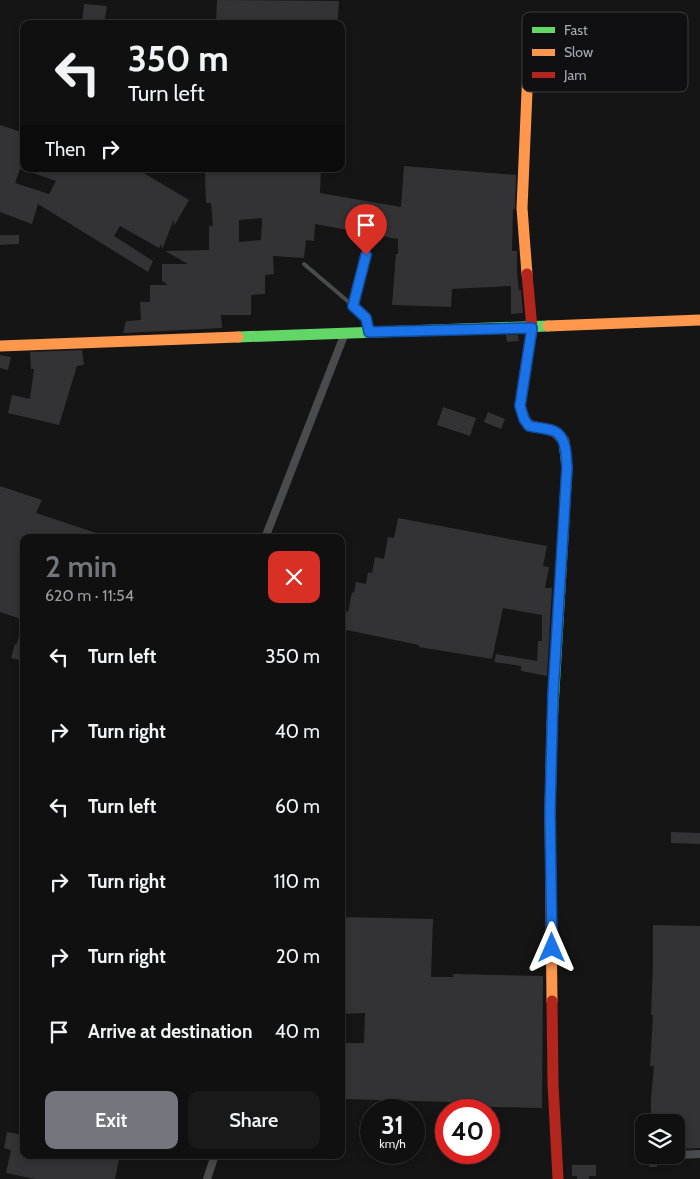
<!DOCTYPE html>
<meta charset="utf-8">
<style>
:root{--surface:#101010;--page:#191919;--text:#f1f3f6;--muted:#9c9d9f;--line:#303030;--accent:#74767d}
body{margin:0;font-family:Cabin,sans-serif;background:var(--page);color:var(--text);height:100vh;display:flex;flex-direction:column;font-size:19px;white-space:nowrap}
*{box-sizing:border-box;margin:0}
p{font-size:16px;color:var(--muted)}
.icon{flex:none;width:28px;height:28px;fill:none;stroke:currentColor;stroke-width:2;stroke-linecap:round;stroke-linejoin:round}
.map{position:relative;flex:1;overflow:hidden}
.sheet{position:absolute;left:20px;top:534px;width:325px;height:625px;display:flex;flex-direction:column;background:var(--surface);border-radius:10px;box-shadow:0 2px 8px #0003,0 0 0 1px var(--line)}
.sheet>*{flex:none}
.hud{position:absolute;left:20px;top:20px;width:325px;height:152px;border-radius:10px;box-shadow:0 2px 8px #0003,0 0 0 1px var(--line);background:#101010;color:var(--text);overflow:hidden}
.controls{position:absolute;left:635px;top:1114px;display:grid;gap:10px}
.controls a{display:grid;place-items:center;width:50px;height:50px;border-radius:10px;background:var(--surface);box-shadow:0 2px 8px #0003,0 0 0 1px var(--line);font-size:25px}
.speed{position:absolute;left:360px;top:1099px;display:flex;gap:10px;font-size:25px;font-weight:700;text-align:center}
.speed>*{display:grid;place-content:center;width:65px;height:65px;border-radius:50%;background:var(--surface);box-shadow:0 2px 8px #0003,0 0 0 1px var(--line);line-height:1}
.speed small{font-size:12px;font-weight:400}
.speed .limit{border:8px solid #d22;background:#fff;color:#111}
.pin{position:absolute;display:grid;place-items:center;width:42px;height:42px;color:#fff;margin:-51px -21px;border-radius:50% 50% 50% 0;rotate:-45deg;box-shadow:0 0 5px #0007}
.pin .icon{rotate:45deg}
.me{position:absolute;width:55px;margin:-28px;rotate:0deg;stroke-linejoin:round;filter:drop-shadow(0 0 4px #0008)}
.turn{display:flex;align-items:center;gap:18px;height:105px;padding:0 25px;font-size:22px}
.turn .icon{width:65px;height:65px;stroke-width:2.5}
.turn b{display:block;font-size:35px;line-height:42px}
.then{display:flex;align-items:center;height:48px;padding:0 25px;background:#0003;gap:10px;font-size:19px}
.round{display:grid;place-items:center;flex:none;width:52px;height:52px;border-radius:10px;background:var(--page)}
.head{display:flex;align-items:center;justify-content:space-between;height:85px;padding:0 25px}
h1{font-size:30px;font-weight:600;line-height:38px;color:var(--accent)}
.button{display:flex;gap:10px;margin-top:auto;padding:10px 25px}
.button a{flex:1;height:58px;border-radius:10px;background:var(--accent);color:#fff;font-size:20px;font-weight:600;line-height:58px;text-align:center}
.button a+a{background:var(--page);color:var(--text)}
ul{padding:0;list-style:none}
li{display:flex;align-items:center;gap:15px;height:75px;padding:0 25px}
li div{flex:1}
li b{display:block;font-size:19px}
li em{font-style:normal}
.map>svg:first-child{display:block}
.building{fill:#333335;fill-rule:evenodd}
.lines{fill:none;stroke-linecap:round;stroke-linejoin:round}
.lane{stroke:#4a4b4e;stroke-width:4}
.street{stroke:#4a4b4e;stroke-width:8}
.fast{stroke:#63d668;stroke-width:11}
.slow{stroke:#ff974d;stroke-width:11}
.jam{stroke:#b3261e;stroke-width:11}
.route-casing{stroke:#114b97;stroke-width:12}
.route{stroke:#1a73e8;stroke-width:9}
.key{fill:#100f11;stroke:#3d3e42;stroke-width:1}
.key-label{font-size:14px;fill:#a7aab5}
</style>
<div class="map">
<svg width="700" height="1179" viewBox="0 0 700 1179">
<rect width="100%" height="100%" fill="#151515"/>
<!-- building -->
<g class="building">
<polygon points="217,0 339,1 338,17 337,24 216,24"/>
<polygon points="84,4 107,6 104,24 82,24"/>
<polygon points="0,125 24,133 24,170 20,169 15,183 49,194 56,181 25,170 25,169 137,169 189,200 174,226 174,219 162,250 162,244 159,248 120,226 114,236 153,261 148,272 38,204 32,224 0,212"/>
<path d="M 404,166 L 516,175 L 515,209 L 513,209 L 512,251 L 517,251 L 517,274 L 519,290 L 521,290 L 523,313 L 511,314 L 511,286 L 452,289 L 451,307 L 392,305 L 396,254 L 398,254 L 398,239 L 315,224 L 314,241 L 306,240 L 304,258 L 273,256 L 274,274 L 265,275 L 265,294 L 251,295 L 251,315 L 221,315 L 222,328 L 123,333 L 126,321 L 141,320 L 140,302 L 150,302 L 150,285 L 168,285 L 162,281 L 162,264 L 188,264 L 165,251 L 209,250 L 209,226 L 213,226 L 211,203 L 206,203 L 205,173 L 268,170 L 268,169 L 321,169 L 320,193 L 401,207 ZM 262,218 L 261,240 L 239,242 L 239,220 Z"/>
<polygon points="0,235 19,235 19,244 0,245"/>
<polygon points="506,335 518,335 519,341 507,342"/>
<polygon points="82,350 84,365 77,366 59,425 8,413 12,395 30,399 34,369 31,369 30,352"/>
<polygon points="0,355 11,357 8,370 0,368"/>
<polygon points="443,407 476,418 470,436 437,425"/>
<polygon points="488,412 505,419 501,429 484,422"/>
<polygon points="0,486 42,500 36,513 105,536 105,538 24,538 24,620 0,612"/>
<polygon points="398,518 547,546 543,566 549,567 545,588 552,588 547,676 521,671 521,666 494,662 496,654 537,661 538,641 542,641 542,615 503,608 492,659 419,647 419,645 342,629 346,611 348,612 352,592 354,593 356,582 366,584 368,572 372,573 375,557 384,559 388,537 394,538"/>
<polygon points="21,627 24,627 24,661 11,658 15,644 17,644"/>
<polygon points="671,832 700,833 700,844 671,843"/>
<polygon points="341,917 433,919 431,977 453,977 453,974 543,976 542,1108 450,1106 450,1102 341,1099 341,1043 364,1043 365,1013 341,1014"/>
<polygon points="653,925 700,926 700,1148 676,1149 676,1122 651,1122 651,1098 654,1066 650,1066 653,1015 651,1015 653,964"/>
<polygon points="7,1132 24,1135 24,1155 120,1155 115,1179 35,1179 6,1173 11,1150 4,1148"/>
<polygon points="649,1155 658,1155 657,1167 649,1167"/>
<polygon points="572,1165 596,1165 596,1176 589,1176 589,1179 577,1179 577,1176 572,1176"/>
</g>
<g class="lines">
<!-- lane -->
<g class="lane">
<polyline points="304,264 364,315 366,318 368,330"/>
<polyline points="353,306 361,271 372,239"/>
</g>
<!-- street -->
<g class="street">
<polyline points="265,538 345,333"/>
<polyline points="676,1155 700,1154"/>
<polyline points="207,1179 215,1155"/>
</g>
<!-- fast -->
<g class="fast">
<polyline points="238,337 548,326"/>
<polyline points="552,725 567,468 564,441"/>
</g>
<!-- slow -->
<g class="slow">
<polyline points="527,274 522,208 529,45"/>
<polyline points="548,326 700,320"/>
<polyline points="0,346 238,337"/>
<polyline points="552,1001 550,812 552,725"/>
</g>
<!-- jam -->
<g class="jam">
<polyline points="527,274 532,328 520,406 524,419 529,425 554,431 564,441"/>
<polyline points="552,1001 553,1084 558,1179"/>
</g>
</g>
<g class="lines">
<defs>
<path id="route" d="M 366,255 L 353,306 L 366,318 L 369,332 L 532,328 L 520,406 L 524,419 L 529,426 C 537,428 546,428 554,431 C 567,437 566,456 567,468 L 553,694 L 550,812 L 552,948"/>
</defs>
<!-- route casing -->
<use href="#route" class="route-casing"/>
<!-- route -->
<use href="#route" class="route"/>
</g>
<!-- legend -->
<rect x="522" y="12" width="166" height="80" rx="8" class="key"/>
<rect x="532" y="27" width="23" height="6" fill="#63d668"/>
<rect x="532" y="49" width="23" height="7" fill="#ff974d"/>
<rect x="532" y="72" width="23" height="6" fill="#b3261e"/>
<g class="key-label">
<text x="564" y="35">Fast</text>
<text x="564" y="57">Slow</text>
<text x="564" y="80">Jam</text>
</g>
</svg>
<div class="controls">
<a><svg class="icon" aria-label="layers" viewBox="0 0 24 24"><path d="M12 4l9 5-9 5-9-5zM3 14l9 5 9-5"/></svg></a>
</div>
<div class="speed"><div>31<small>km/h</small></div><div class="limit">40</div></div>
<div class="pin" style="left:366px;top:255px;background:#d93025"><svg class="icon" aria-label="arrive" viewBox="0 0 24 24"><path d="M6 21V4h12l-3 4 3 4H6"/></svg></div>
<svg class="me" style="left:552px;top:948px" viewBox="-20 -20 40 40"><path d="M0-17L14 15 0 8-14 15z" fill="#1a73e8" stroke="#fff" stroke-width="4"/></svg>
<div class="hud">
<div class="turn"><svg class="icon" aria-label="left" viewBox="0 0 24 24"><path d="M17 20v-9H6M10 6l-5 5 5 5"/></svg><div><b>350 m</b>Turn left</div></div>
<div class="then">Then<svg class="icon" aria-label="right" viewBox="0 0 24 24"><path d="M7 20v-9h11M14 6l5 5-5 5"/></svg></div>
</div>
<section class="sheet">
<div class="head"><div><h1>2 min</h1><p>620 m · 11:54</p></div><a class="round" style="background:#d93025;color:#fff"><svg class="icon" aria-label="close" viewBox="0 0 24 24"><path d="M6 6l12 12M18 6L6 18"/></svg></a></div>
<ul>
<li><svg class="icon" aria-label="left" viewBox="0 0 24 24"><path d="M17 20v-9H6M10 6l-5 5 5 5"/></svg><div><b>Turn left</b></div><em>350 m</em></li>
<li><svg class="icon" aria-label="right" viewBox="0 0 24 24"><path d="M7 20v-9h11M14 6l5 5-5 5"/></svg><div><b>Turn right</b></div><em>40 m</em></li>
<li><svg class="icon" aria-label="left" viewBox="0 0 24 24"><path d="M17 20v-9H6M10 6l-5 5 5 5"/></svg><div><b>Turn left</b></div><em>60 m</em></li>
<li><svg class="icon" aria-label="right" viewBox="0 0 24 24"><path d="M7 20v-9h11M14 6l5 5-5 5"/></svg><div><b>Turn right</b></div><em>110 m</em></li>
<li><svg class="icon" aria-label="right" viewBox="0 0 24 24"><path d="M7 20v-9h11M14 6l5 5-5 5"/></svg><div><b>Turn right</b></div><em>20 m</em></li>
<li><svg class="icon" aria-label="arrive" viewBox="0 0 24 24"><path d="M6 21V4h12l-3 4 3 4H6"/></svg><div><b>Arrive at destination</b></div><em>40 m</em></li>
</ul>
<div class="button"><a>Exit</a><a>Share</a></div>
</section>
</div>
